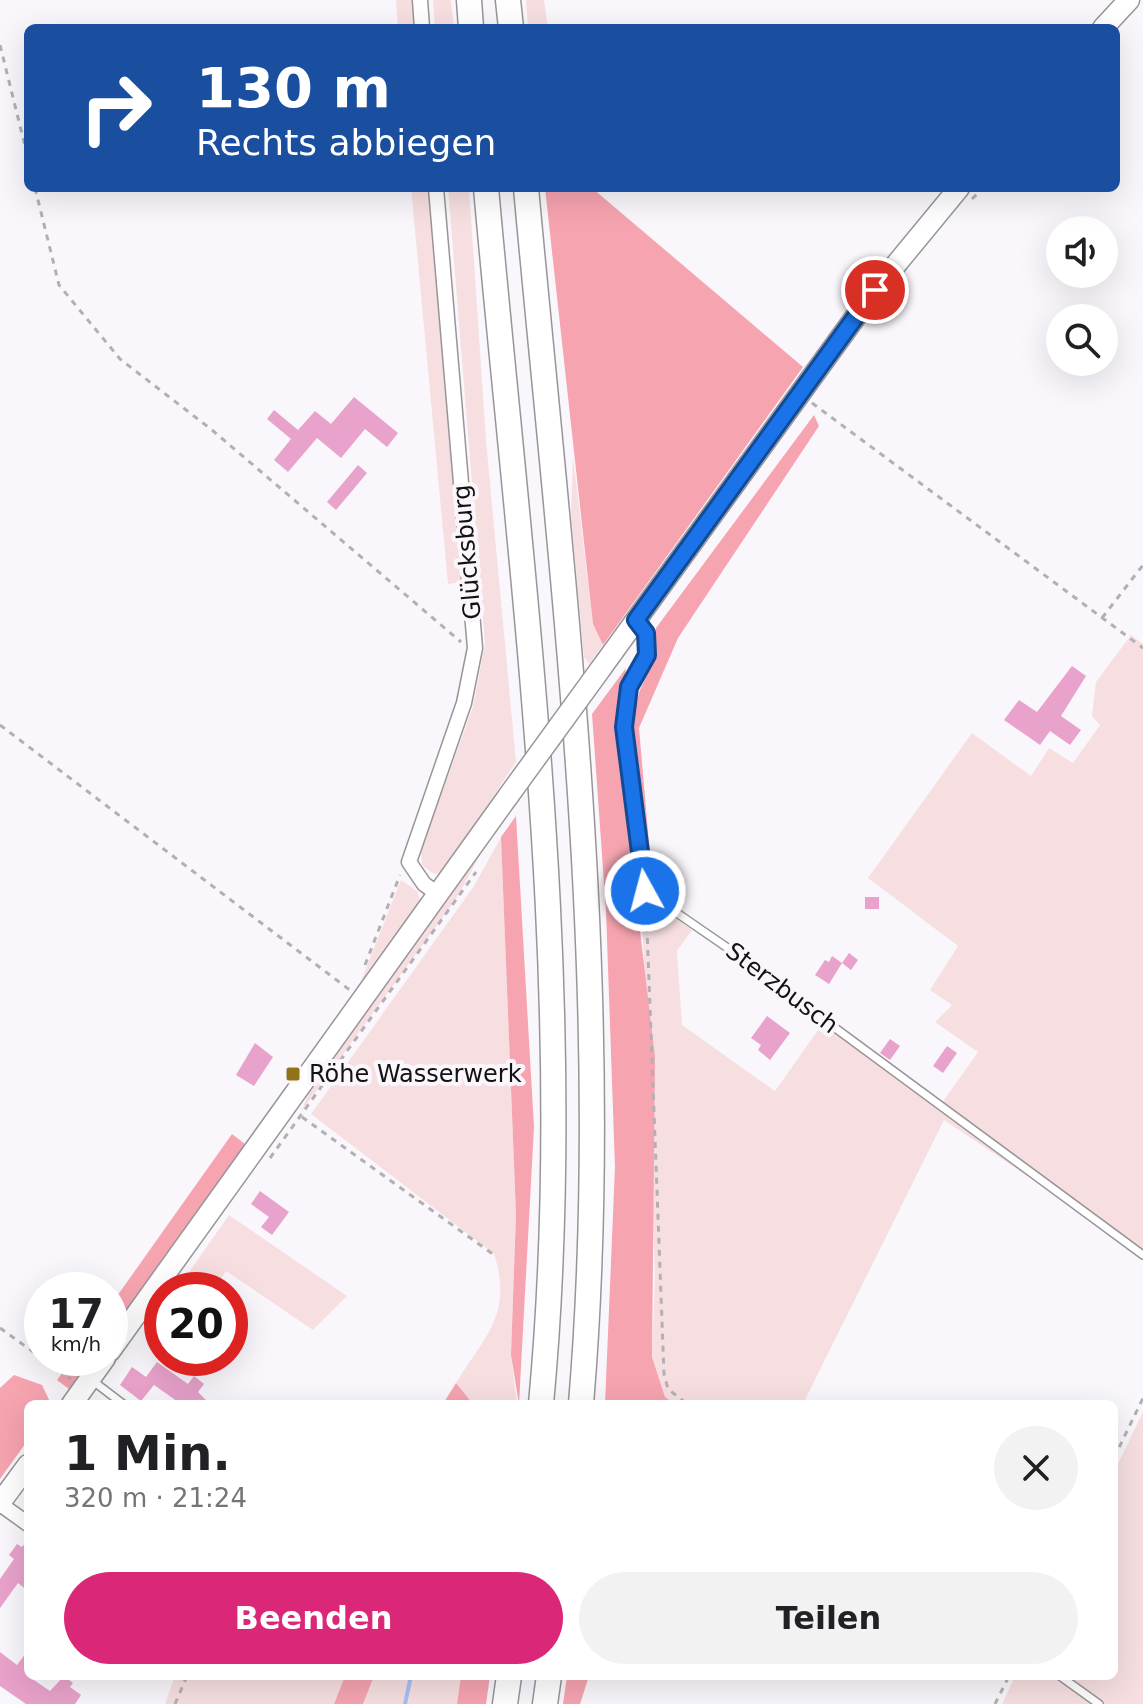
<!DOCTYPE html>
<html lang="de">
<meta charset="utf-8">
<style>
:root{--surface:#fff;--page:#f2f2f2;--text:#202124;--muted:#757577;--accent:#db2777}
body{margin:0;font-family:"DejaVu Sans",sans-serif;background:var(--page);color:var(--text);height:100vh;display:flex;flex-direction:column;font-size:30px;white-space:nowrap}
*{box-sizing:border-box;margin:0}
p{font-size:26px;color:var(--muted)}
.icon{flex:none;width:44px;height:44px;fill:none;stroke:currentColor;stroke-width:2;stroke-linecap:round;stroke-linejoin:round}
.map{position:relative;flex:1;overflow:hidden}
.details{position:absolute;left:24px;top:1400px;width:1094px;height:280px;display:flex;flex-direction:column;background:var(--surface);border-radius:12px;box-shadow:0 8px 32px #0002}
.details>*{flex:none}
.guide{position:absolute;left:24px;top:24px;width:1096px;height:168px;border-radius:12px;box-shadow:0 8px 32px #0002;background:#1a4fa0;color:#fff;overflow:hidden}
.buttons{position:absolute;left:1046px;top:216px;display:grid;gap:16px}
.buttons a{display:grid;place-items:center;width:72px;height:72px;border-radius:50%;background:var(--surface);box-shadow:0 8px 32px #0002;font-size:40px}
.speed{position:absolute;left:24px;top:1272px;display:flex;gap:16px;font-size:40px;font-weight:700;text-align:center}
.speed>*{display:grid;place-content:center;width:104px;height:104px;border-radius:50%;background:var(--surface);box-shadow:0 8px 32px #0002;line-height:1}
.speed small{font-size:20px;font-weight:400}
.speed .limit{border:12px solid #d22;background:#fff;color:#111}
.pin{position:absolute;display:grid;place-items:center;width:68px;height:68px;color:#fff;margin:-34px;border:4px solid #fff;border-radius:50%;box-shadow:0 2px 8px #0007}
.me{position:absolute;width:88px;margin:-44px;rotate:353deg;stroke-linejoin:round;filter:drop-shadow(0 0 6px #0008)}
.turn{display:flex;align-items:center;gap:28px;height:168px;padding:0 40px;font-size:36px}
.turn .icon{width:104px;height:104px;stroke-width:2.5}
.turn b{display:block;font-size:56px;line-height:68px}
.round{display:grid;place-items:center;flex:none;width:84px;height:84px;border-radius:42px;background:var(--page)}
.head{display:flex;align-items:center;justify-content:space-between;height:136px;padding:0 40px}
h1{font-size:48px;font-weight:800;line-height:60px}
.primary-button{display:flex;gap:16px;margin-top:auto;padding:16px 40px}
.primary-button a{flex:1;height:92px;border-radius:48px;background:var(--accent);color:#fff;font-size:32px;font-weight:800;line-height:92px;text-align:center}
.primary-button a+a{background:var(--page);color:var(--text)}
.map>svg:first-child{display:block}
.green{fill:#f7dfe1}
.forest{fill:#f6a4b0}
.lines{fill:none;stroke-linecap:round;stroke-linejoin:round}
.stream{stroke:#a7bff3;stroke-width:4}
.building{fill:#e9a2cb}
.service-casing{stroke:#989599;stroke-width:10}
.minor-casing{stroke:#989599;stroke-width:17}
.secondary-casing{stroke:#989599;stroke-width:23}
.motorway-casing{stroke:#989599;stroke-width:27}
.path{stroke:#b3b0b4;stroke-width:3;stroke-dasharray:6 6;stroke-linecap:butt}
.service{stroke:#fff;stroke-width:7}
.minor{stroke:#fff;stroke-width:14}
.secondary{stroke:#fff;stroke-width:20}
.motorway{stroke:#fff;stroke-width:24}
.secondary-bridge-casing{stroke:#989599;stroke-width:23;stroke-linecap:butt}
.secondary-bridge{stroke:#fff;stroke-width:20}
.route-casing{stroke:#114b97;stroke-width:20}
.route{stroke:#1a73e8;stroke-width:14}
.poi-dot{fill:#907218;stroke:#faf7fc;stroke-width:3}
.labels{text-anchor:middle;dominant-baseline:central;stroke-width:8;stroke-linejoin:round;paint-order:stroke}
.street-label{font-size:24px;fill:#131213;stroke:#faf7fc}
.poi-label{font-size:24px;fill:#131213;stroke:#faf7fc;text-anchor:start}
</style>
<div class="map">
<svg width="1143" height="1704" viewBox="0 0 1143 1704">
<rect width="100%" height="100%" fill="#faf7fc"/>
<!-- green -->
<g class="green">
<polygon points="396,0 412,0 415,28 398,28"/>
<polygon points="433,0 451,0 454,28 435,28"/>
<polygon points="526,0 544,0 548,28 528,28"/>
<polygon points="411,188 429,188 463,582 448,584"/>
<polygon points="448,188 469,188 486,440 516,762 443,872 434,874 422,865 421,850 473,707 485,644"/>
<polygon points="573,456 593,624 603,645 589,664 584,657 571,515"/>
<polygon points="1131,635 1143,644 1143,1254 944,1120 803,1404 675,1404 665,1397 652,1357 655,1277 643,938 637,887 655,905 692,930 677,951 682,1025 775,1091 823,1023 939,1107 978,1052 935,1022 952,1005 930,990 958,946 868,878 972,733 1031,776 1049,748 1073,763 1100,725 1092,716 1096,682"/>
<path d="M 501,837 L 516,1214 L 511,1355 L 517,1404 L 473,1404 L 456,1383 C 486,1335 513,1313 494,1254 L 311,1114 L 474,886 Z"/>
<polygon points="486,844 456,899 301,1112 310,1090"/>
<polygon points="401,880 418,892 420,901 365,980 361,981"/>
<polygon points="229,1215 347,1296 313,1330 226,1271 213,1290 187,1290 180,1285"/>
<polygon points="1143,1412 1143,1704 1002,1704 1015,1676 1114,1676 1114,1472"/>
<polygon points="175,1676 345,1676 334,1704 165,1704"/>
<polygon points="374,1676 461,1676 457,1704 363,1704"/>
</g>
<!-- forest -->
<g class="forest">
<polygon points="545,188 592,188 803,367 603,645 593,624"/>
<polygon points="814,415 819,426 678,638 639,728 652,878 643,867 629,726 640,690 656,655 656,628"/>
<polygon points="626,668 617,737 655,1057 652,1357 665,1397 675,1404 605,1404 615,1167 606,911 592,714"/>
<polygon points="516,816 534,1127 519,1404 511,1355 516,1214 501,837"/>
<polygon points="232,1134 245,1144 110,1332 110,1306"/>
<polygon points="73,1358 92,1358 69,1389 57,1380"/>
<polygon points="14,1375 42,1385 51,1404 28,1404 28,1440 0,1479 0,1388"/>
<polygon points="456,1383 473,1404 443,1404"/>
<polygon points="345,1676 374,1676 363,1704 334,1704"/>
<polygon points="461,1676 490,1676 486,1704 457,1704"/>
<polygon points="567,1676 589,1676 580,1704 563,1704"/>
</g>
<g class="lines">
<!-- stream -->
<polyline class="stream" points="405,1704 411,1676"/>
</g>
<!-- building -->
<g class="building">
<polygon points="354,397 398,433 387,447 365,429 341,458 317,438 288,472 274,460 291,439 267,419 274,410 298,430 315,411 331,424"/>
<polygon points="358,465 367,473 336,510 327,502"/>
<polygon points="1072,666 1086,676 1061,716 1081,730 1070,745 1050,731 1040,745 1004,720 1019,700 1037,712"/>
<rect x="865" y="897" width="14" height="12"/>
<polygon points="849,953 858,960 851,970 842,963 829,984 815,975 825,960 829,962 832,956 842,963"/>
<polygon points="767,1016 790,1033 770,1060 758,1050 761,1045 751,1038"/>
<polygon points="890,1039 900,1046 890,1060 880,1053"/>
<polygon points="255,1043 273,1057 254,1086 236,1075"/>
<polygon points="947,1046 957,1053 943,1073 933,1066"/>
<polygon points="260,1191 289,1212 272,1235 261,1227 269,1217 251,1204"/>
<polygon points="157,1362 188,1384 194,1376 204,1384 198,1392 210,1404 181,1404 154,1385 141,1401 120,1385 132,1367 146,1377"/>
<polygon points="28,1539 28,1591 18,1583 0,1608 0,1579 14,1559 9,1555 17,1544 22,1547"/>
<polygon points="28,1650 28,1676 50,1691 64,1676 73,1683 70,1687 81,1695 75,1704 26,1704 0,1686 0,1652 17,1665"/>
</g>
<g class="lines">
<defs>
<g id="service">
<polyline points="638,621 646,633 647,655 629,687 624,727 645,891 793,993 823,1019 1143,1255"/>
<polyline points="93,1381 123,1404"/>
<polyline points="1060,1676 1099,1704"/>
</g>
<g id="minor">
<polyline points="420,0 422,28"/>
<polyline points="436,188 475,648 464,703 409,862 424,884 438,894"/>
<polyline points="0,1504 28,1524"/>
</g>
<g id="secondary">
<polyline points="1103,28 1129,0"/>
<polyline points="602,667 875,290 959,188"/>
<polyline points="110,1351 509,795"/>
<polyline points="72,1404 105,1358"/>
<polyline points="0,1503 28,1465"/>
</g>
<g id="motorway">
<polyline points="469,0 471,28"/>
<polyline points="508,0 511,28"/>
<path d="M 486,188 C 522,591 579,999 541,1404"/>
<path d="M 526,188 C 563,592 615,998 581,1404"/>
<polyline points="505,1704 509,1676"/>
<polyline points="545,1704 549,1676"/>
</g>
</defs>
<!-- service casing -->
<use href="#service" class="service-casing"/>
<!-- minor casing -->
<use href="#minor" class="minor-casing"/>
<!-- secondary casing -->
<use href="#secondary" class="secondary-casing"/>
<!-- motorway casing -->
<use href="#motorway" class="motorway-casing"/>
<!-- path -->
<g class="path">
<polyline points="0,45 28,158"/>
<polyline points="35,188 59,285 120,359 212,430 461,642"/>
<polyline points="972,199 983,188"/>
<polyline points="812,403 1143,648"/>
<polyline points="1102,618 1143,565"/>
<polyline points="0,725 351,991"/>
<polyline points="646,902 664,1374 668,1389 687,1404"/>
<polyline points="365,965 400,875"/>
<polyline points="302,1117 494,1255"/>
<polyline points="270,1158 476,872"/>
<polyline points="182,1277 203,1290"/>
<polyline points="0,1328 71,1379"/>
<polyline points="1114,1458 1143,1398"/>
<polyline points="175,1704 187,1676"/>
<polyline points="995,1704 1009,1676"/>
</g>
<!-- service -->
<use href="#service" class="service"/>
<!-- minor -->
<use href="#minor" class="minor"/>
<!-- secondary -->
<use href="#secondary" class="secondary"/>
<!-- motorway -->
<use href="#motorway" class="motorway"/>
<defs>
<polyline id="secondary-bridge" points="509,795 602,667"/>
</defs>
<!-- secondary-bridge casing -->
<use href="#secondary-bridge" class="secondary-bridge-casing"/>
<!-- secondary-bridge -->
<use href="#secondary-bridge" class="secondary-bridge"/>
</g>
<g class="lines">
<defs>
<polyline id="route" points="645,891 624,727 629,687 647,655 646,633 636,620 875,290"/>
</defs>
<!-- route casing -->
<use href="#route" class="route-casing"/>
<!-- route -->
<use href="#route" class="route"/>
</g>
<!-- markers -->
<rect class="poi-dot" x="285" y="1066" width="16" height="16" rx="4"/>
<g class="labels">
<!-- street labels -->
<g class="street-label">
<text transform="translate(467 552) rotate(-95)">Glücksburg</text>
<text transform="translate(782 988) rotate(37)">Sterzbusch</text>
</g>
<!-- poi labels -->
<g class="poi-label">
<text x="309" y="1074">Röhe Wasserwerk</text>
</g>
</g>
</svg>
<div class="buttons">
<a><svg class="icon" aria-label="sound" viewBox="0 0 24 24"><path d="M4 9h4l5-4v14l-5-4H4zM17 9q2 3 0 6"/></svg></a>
<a><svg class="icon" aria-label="search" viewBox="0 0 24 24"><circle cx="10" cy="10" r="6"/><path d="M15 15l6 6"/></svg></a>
</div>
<div class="speed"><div>17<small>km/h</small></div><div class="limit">20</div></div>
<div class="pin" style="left:875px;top:290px;background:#d93025"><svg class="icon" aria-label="arrive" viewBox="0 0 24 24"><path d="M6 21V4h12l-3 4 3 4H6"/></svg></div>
<svg class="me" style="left:645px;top:891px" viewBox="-20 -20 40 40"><circle r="17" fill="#1a73e8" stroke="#fff" stroke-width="3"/><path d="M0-11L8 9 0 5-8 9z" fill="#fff"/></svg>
<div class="guide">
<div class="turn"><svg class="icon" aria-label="right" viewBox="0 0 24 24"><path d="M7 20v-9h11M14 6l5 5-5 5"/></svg><div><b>130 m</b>Rechts abbiegen</div></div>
</div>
<section class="details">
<div class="head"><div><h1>1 Min.</h1><p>320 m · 21:24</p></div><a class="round"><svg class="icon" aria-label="close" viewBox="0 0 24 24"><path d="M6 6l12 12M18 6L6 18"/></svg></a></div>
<div class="primary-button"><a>Beenden</a><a>Teilen</a></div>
</section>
</div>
